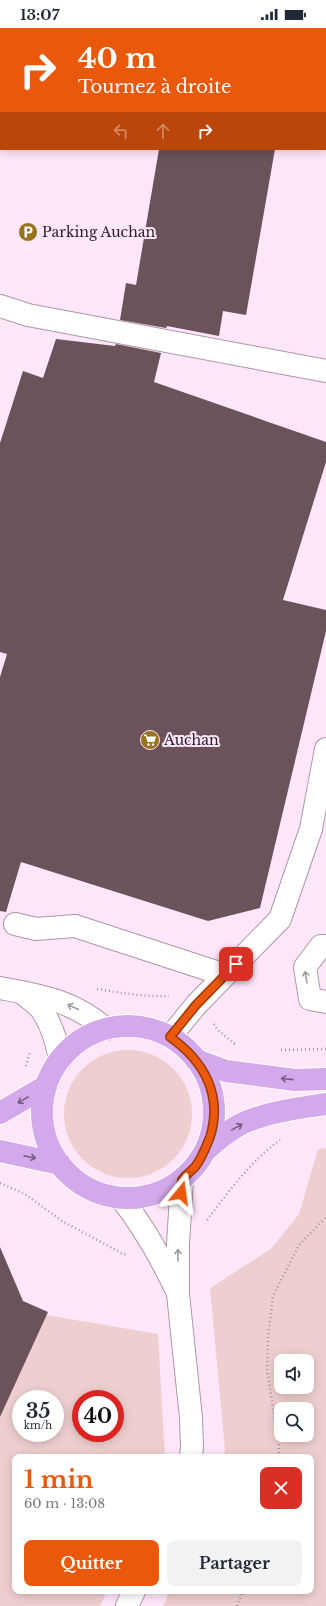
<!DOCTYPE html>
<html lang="fr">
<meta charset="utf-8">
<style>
:root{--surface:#fff;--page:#f2f2f3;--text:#1f2937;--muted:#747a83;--accent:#ea580c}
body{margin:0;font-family:"Libre Baskerville",serif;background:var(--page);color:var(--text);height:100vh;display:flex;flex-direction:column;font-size:15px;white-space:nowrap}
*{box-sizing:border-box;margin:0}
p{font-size:13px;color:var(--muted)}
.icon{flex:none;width:22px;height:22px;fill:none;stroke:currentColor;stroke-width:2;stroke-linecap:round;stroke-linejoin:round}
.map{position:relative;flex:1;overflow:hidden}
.drawer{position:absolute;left:12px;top:1426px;width:302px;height:140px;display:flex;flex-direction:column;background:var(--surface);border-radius:8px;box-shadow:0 2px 10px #0003}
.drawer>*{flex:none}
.banner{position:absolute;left:0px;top:0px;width:326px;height:122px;box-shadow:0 2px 10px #0003;background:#ea580c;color:#fff;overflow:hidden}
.fabs{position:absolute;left:274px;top:1326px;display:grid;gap:8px}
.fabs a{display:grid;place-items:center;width:40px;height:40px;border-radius:8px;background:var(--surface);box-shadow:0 2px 10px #0003;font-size:20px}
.speed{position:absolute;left:12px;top:1362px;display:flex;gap:8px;font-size:20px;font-weight:700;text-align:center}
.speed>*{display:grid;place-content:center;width:52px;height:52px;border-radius:50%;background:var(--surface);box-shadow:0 2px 10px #0003;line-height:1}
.speed small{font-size:10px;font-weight:400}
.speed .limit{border:6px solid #d22;background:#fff;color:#111}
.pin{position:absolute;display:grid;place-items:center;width:34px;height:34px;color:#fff;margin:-17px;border-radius:8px;box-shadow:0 2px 6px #0006}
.me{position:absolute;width:44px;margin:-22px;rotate:16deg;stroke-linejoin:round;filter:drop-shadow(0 0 3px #0008)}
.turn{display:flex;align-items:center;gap:14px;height:84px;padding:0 12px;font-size:18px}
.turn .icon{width:52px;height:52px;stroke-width:2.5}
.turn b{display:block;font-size:28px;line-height:34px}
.lanes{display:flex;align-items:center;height:38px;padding:0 12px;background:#0003;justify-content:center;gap:20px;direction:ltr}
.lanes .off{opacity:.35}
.round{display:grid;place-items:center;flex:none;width:42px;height:42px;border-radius:8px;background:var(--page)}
.head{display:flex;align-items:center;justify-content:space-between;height:68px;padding:0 12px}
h1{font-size:24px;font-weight:700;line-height:30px;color:var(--accent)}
.cta{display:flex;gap:8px;margin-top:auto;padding:8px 12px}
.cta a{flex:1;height:46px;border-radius:8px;background:var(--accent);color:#fff;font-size:16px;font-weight:700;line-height:46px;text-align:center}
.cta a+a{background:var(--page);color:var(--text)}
.status{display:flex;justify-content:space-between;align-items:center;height:28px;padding:0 20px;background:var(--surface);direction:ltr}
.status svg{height:11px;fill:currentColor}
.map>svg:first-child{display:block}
.green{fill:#eecfcf;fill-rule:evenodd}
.building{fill:#6c525b}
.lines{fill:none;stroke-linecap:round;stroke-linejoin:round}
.minor-casing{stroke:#ad96a8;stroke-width:24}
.major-casing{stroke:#fff;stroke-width:24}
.path{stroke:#a694a2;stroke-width:2.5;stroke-dasharray:1 3;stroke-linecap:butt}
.minor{stroke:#fff;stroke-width:22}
.major{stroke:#d4a9eb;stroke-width:22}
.oneway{stroke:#9f9b9e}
.oneway2{stroke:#765e80}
.route-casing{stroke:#983908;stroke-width:10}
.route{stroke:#ea580c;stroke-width:7}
.labels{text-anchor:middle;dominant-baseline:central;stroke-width:4;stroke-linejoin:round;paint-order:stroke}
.poi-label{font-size:14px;fill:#2a2128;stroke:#ffe6f9;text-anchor:start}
</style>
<div class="status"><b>13:07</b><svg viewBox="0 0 49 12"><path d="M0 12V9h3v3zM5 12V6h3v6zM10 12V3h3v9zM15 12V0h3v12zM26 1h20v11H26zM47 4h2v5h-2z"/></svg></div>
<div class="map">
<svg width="326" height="1578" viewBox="0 0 326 1578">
<rect width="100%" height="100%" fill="#ffe6f9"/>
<!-- green -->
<g class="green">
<circle cx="128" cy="1086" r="64"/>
<path d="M 326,1120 L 326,1578 L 163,1578 L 170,1563 L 311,1563 L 311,1429 L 223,1429 L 225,1422 L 210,1260 L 271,1221 L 299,1186 L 318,1121 ZM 281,1333 L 307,1333 L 307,1359 L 281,1359 ZM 281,1381 L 307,1381 L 307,1407 L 281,1407 Z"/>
<path d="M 46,1287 L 158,1306 L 165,1429 L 15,1429 L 15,1563 L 107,1563 L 100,1578 L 0,1578 L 0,1389 ZM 21,1371 L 55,1371 L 55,1405 L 21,1405 ZM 81,1371 L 115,1371 L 115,1405 L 81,1405 Z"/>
</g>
<!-- building -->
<g class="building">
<polygon points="159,121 275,121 246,287 223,283 219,308 167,298 166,300 120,292 126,255 136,257"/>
<polygon points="56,311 115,318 116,316 161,325 154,354 326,414 326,434 283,572 326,582 326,603 260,880 208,893 21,834 6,884 0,883 0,649 7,626 0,624 0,415 23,343 43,350"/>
<polygon points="0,1219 23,1273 48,1284 0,1389"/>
</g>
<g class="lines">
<defs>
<g id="minor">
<polyline points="0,278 28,287 326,343"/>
<polyline points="15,896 36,901 75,898 225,947"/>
<polyline points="326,918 321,918 305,939 310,971 326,974"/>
<path d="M 0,960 C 42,968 72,972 106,1001"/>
<path d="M 21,964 C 27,969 36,975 41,981 C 51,995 57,1014 60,1032"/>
<polyline points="170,1009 196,977 280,891 311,801 326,721"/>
<polyline points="182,1152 178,1216 178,1266 191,1390 192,1419 191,1429"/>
<path d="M 121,1170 C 144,1199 160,1228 176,1261"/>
<polyline points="127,1578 134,1563"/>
</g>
<g id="major">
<circle cx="128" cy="1084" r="86"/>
<polyline points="196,1032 226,1043 295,1052 326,1051"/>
<polyline points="0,1085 46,1058"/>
<path d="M 206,1122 C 217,1112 228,1103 241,1096 C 267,1084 298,1080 326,1076"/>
<polyline points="0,1123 60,1136"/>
</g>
</defs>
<!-- minor casing -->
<use href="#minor" class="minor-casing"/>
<!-- major casing -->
<use href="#major" class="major-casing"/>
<!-- path -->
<g class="path">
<path d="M 97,961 C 121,965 145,969 169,968"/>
<polyline points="214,996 217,1001 236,1017"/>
<polyline points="281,1022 326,1021"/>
<polyline points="26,1038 30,1024"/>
<polyline points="0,1155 25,1166 62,1193 123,1226 128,1227"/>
<path d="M 207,1192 C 229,1163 251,1133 280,1112"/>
<polyline points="279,1429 279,1418 267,1341 268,1308 273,1268 299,1217 326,1189"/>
<polyline points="237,1578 243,1563"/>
</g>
<!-- minor -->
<use href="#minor" class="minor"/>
<!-- major -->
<use href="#major" class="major"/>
</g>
<!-- one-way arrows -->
<defs><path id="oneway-shaft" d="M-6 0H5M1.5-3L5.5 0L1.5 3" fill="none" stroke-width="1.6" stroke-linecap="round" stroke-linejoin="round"/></defs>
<g class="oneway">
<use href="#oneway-shaft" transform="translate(306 949) rotate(-99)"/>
<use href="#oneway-shaft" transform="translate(73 979) rotate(-155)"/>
<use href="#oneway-shaft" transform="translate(178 1227) rotate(-90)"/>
</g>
<g class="oneway2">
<use href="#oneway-shaft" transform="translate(287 1051) rotate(-174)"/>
<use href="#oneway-shaft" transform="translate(23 1072) rotate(149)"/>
<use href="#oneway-shaft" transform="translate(237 1099) rotate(-29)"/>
<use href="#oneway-shaft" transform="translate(30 1129) rotate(11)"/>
</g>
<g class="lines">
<defs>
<path id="route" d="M 181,1165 L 182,1152 C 186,1147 191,1143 195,1139 C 202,1130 206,1119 210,1109 C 223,1067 204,1033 170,1009 L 196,977 L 236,936"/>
</defs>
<!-- route casing -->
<use href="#route" class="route-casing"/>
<!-- route -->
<use href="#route" class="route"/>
</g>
<!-- icons -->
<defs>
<symbol id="parking-disc" viewBox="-11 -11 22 22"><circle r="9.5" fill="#99721e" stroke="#ffe6f9"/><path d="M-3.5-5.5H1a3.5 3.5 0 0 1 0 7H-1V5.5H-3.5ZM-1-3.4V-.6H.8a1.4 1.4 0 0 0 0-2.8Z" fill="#fff"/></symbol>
<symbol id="supermarket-disc" viewBox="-11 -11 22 22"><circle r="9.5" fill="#99721e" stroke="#ffe6f9"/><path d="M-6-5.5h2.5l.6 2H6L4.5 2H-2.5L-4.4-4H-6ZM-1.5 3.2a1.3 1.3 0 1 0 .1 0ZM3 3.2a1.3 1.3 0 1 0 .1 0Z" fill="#fff"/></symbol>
</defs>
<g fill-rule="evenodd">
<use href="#parking-disc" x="17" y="193" width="22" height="22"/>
<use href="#supermarket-disc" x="139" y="701" width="22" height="22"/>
</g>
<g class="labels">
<!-- poi labels -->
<g class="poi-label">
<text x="42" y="204">Parking Auchan</text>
<text x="164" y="712">Auchan</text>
</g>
</g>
</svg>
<div class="fabs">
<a><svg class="icon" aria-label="sound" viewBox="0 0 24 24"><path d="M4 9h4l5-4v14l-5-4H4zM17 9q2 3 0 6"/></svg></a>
<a><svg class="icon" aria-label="search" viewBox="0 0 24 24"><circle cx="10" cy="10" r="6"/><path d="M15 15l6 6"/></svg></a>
</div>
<div class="speed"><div>35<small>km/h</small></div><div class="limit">40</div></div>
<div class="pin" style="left:236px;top:936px;background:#d93025"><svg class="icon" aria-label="arrive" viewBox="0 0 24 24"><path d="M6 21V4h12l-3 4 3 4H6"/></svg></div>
<svg class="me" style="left:181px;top:1165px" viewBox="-20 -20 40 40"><path d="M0-17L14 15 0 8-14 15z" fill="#ea580c" stroke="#fff" stroke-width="4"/></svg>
<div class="banner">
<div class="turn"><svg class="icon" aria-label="right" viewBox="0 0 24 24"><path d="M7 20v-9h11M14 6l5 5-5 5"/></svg><div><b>40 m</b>Tournez à droite</div></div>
<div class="lanes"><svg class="icon off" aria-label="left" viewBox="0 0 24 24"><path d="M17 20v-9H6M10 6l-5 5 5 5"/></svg><svg class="icon off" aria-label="ahead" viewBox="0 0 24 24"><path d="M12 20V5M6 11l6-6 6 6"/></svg><svg class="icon" aria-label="right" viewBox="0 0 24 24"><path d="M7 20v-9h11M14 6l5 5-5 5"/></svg></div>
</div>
<section class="drawer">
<div class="head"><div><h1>1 min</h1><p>60 m · 13:08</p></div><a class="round" style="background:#d93025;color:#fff"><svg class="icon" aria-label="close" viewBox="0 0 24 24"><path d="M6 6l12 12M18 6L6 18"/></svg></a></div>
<div class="cta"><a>Quitter</a><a>Partager</a></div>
</section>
</div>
